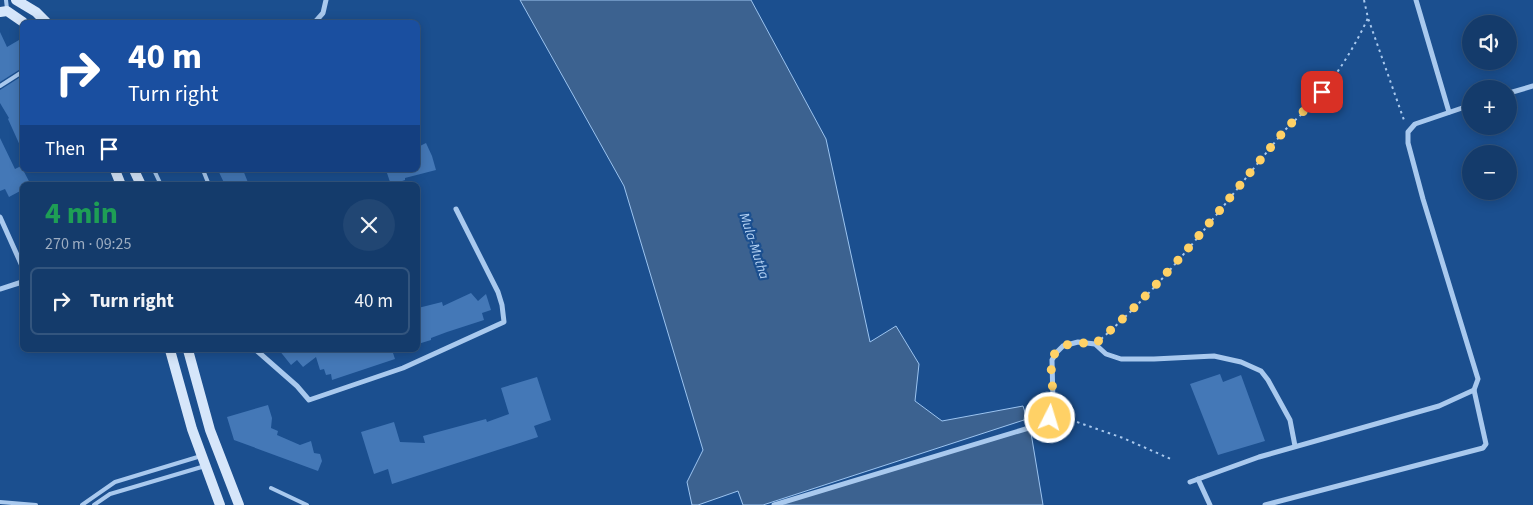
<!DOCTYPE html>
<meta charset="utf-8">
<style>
:root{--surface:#143b6b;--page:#214673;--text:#f1f3f6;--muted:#9dadc1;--line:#33557e}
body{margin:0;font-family:"Source Sans 3",sans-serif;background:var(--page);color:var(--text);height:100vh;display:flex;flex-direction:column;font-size:19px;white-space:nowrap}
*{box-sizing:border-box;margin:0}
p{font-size:16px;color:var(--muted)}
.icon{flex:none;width:28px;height:28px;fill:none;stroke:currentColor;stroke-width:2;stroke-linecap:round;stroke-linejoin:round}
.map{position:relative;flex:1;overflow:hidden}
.side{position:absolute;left:20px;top:182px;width:400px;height:170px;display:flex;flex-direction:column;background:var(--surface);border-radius:8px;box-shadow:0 2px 12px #0003,0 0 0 1px var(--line)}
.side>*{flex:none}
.top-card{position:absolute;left:20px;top:20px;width:400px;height:152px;border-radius:8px;box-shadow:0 2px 12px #0003,0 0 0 1px var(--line);background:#1a4fa0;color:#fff;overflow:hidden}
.controls{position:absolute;left:1462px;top:15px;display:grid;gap:10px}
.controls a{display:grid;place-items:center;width:55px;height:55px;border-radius:50%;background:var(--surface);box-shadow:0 2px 12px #0003,0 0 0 1px var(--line);font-size:25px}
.pin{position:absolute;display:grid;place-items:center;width:42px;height:42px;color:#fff;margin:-21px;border-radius:10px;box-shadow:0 2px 8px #0006}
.me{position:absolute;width:55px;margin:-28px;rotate:5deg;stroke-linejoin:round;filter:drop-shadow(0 0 4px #0008)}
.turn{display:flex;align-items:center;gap:18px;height:105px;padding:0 25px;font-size:22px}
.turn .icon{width:65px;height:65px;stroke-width:2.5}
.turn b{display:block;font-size:35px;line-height:42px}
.then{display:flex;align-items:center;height:48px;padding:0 25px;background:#0003;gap:10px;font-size:19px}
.round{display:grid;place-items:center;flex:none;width:52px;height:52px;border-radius:26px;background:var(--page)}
.overview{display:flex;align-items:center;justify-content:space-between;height:85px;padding:0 25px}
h1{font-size:30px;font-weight:700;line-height:38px;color:#1e9e55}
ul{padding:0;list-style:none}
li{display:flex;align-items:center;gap:15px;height:68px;margin:0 10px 8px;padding:0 15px;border:2px solid var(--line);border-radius:8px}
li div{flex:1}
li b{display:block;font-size:19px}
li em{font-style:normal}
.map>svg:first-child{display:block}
.water{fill:#3c6290;stroke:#9cc4f0}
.building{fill:#4478b7}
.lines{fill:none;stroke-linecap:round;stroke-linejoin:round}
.path{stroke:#a9c9ee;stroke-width:2;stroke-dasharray:2.5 4;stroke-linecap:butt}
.service{stroke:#a9c9ee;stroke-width:4}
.minor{stroke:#a9c9ee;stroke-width:5}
.secondary{stroke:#d6e6fa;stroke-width:10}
.route{stroke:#ffd166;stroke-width:9;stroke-dasharray:0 16.2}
.labels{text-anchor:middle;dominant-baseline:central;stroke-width:4.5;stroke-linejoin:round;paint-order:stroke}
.water-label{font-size:14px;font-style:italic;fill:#b5d3f5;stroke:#1b4f8f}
</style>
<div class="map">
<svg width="1533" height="505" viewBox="0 0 1533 505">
<rect width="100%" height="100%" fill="#1b4f8f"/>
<!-- water -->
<g class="water">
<polygon points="520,0 751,0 826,139 870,342 896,326 919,364 915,401 942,421 1023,406 1027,419 763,505 743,505 738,491 698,505 692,505 687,482 703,450 624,186"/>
<polygon points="1030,427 1043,505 776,505"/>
</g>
<!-- building -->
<g class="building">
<polygon points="0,32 7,47 19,40 22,44 22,68 0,82"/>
<polygon points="22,76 22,150 8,119 9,118 0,103 0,90"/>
<polygon points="0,138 15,169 21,166 31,185 22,185 22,190 9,197 5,189 0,191"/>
<polygon points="426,143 432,156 436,170 405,178 405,180 391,185 386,170 418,170 418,147"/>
<polygon points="218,170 243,170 249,185 225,185"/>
<polygon points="471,293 478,301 486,294 491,310 482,313 484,320 447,332 431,338 431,340 418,344 418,308 442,302 443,306"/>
<polygon points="279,350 392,350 395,359 332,380 331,374 326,375 324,369 320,370 316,357 303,367 297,360 291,365"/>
<polygon points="1220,374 1223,382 1241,375 1265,441 1218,455 1190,384"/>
<polygon points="537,377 551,420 534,426 538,437 392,484 388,469 374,474 361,432 394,422 400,442 425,443 423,436 486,419 487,422 509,414 501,388"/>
<polygon points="268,405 272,418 271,428 278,431 277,435 300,445 311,441 314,453 320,454 322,461 318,471 234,440 227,417"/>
</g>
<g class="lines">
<!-- path -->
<g class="path">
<polyline points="1364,0 1368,18 1405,123"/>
<path d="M 1101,339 C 1169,280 1223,205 1280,136 C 1289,124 1302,115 1312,104 C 1336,77 1353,50 1368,18"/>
<polyline points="1058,418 1074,421 1123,438 1173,460"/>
</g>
<!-- service -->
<g class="service">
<polyline points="6,0 7,9"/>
<polyline points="0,86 22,72"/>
<polyline points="154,170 161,185"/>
<polyline points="203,170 209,185"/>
<polyline points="271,488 307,505"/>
<polyline points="0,502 36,505"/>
<polyline points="82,505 115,482 201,456"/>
<polyline points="94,505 110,494 205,466"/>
</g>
<!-- minor -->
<g class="minor">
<polyline points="1416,0 1449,112"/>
<polyline points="315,22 323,13 326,0"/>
<polyline points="1509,93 1533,86"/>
<polyline points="0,217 22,266"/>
<polyline points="0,289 22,282"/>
<polyline points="256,350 297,386 309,400 403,368 504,322 502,305 498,292 456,209"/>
<polyline points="1198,479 1210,505"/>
<polyline points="1190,482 1259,457 1439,406 1474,390"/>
<polyline points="774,505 1042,424 1051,418 1053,402 1052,360 1056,353 1063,346 1078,342 1095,344 1106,354 1121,359 1154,359 1214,356 1241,362 1261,371 1268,380 1290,420 1295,446"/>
<polyline points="1265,505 1483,448 1486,444 1474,390 1478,379 1423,199 1408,143 1408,132 1415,124 1471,105"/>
</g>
<!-- secondary -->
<g class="secondary">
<polyline points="16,0 36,12 46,22"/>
<polyline points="0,12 7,11 23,22"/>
<polyline points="115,170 121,185"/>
<polyline points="134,170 141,185"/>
<polyline points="170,350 192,429 220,505"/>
<polyline points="188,350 210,430 239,505"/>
</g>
</g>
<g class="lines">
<!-- route -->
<path class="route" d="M 1050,418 C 1053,405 1053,393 1052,379 C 1052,373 1050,365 1052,360 C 1057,341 1080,342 1095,344 C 1166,283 1221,207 1280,136 C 1293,120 1309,107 1322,92"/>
</g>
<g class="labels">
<!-- water labels -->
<g class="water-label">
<text transform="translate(754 246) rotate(72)">Mula-Mutha</text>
</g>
</g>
</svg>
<div class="controls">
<a><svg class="icon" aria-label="sound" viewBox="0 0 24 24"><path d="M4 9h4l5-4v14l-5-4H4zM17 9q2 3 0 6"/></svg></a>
<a>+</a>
<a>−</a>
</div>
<div class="pin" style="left:1322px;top:92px;background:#d93025"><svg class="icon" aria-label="arrive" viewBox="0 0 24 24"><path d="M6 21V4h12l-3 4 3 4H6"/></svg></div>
<svg class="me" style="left:1050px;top:418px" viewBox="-20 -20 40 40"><circle r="17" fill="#ffd166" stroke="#fff" stroke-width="3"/><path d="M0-11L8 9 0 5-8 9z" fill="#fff"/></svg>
<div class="top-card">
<div class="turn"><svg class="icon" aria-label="right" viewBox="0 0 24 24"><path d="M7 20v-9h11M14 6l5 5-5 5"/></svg><div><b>40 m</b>Turn right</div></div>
<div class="then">Then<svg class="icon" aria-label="arrive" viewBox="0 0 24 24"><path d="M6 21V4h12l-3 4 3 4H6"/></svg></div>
</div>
<section class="side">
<div class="overview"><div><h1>4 min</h1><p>270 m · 09:25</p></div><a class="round"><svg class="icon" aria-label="close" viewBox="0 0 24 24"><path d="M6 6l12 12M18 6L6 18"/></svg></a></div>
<ul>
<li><svg class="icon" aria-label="right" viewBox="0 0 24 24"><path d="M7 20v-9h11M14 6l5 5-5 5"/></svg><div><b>Turn right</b></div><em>40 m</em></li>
</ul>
</section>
</div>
